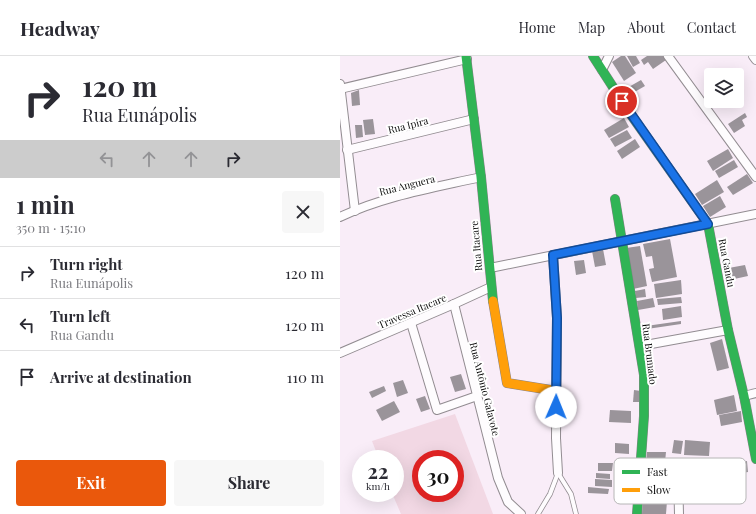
<!DOCTYPE html>
<meta charset="utf-8">
<style>
:root{--surface:#fff;--page:#f7f7f7;--text:#2b2b33;--muted:#7c7c81;--line:#e1e1e2;--accent:#ea580c}
body{margin:0;font-family:"Playfair Display",serif;background:var(--page);color:var(--text);height:100vh;display:flex;flex-direction:column;font-size:15px;white-space:nowrap}
*{box-sizing:border-box;margin:0}
p{font-size:13px;color:var(--muted)}
.icon{flex:none;width:22px;height:22px;fill:none;stroke:currentColor;stroke-width:2;stroke-linecap:round;stroke-linejoin:round}
.map{position:relative;flex:1;overflow:hidden}
.drawer{display:flex;flex-direction:column;background:var(--surface);width:340px}
.drawer>*{flex:none}
.banner{background:#fff;color:var(--text);overflow:hidden}
.controls{position:absolute;left:364px;top:12px;display:grid;gap:8px}
.controls a{display:grid;place-items:center;width:40px;height:40px;border-radius:4px;background:var(--surface);box-shadow:0 4px 16px #0002;font-size:20px}
.speed{position:absolute;left:12px;top:394px;display:flex;gap:8px;font-size:20px;font-weight:700;text-align:center}
.speed>*{display:grid;place-content:center;width:52px;height:52px;border-radius:50%;background:var(--surface);box-shadow:0 4px 16px #0002;line-height:1}
.speed small{font-size:10px;font-weight:400}
.speed .limit{border:6px solid #d22;background:#fff;color:#111}
.pin{position:absolute;display:grid;place-items:center;width:34px;height:34px;color:#fff;margin:-17px;border:2px solid #fff;border-radius:50%;box-shadow:0 1px 4px #0007}
.me{position:absolute;width:44px;margin:-22px;rotate:1deg;stroke-linejoin:round;filter:drop-shadow(0 0 3px #0008)}
.turn{display:flex;align-items:center;gap:14px;height:84px;padding:0 16px;font-size:18px}
.turn .icon{width:52px;height:52px;stroke-width:2.5}
.turn b{display:block;font-size:28px;line-height:34px}
.lanes{display:flex;align-items:center;height:38px;padding:0 16px;background:#0003;justify-content:center;gap:20px;direction:ltr}
.lanes .off{opacity:.35}
.round{display:grid;place-items:center;flex:none;width:42px;height:42px;border-radius:4px;background:var(--page)}
.overview{display:flex;align-items:center;justify-content:space-between;height:68px;padding:0 16px}
h1{font-size:24px;font-weight:700;line-height:30px}
.cta{display:flex;gap:8px;margin-top:auto;padding:8px 16px}
.cta a{flex:1;height:46px;border-radius:4px;background:var(--accent);color:#fff;font-size:16px;font-weight:700;line-height:46px;text-align:center}
.cta a+a{background:var(--page);color:var(--text)}
ul{padding:0;list-style:none}
li{display:flex;align-items:center;gap:12px;height:52px;padding:0 16px;border-top:1px solid var(--line)}
li div{flex:1}
li b{display:block;font-size:15px}
li em{font-style:normal}
header{display:flex;align-items:center;gap:24px;box-sizing:border-box;height:56px;padding:0 20px;background:var(--surface);border-bottom:1px solid var(--line)}
header strong{font-size:19px}
nav{display:flex;gap:22px;margin-inline-start:auto;font-size:14px}
main{display:flex;flex:1;min-height:0}
.map>svg:first-child{display:block}
.pitch{fill:#f2d8e4;fill-rule:evenodd}
.building{fill:#9a949a}
.lines{fill:none;stroke-linecap:round;stroke-linejoin:round}
.lane-casing{stroke:#928c91;stroke-width:5.5}
.street-casing{stroke:#928c91;stroke-width:10}
.fast-casing{stroke:#888388;stroke-width:10}
.slow-casing{stroke:#888388;stroke-width:10}
.lane{stroke:#fefcfe;stroke-width:4}
.street{stroke:#fefcfe;stroke-width:8}
.fast{stroke:#30b455;stroke-width:9}
.slow{stroke:#ff9f0a;stroke-width:9}
.route-casing{stroke:#114b97;stroke-width:10}
.route{stroke:#1a73e8;stroke-width:7}
.labels{text-anchor:middle;dominant-baseline:central;stroke-width:4;stroke-linejoin:round;paint-order:stroke}
.street-label{font-size:10px;fill:#0a0a0a;stroke:#fff}
.key{fill:#fff;stroke:#b6b6b6;stroke-width:1}
.key-label{font-size:11px;fill:#0a0a0a}
</style>
<header>
<strong>Headway</strong>
<nav><a>Home</a><a>Map</a><a>About</a><a>Contact</a></nav>
</header>
<main>
<section class="drawer">
<div class="banner">
<div class="turn"><svg class="icon" aria-label="right" viewBox="0 0 24 24"><path d="M7 20v-9h11M14 6l5 5-5 5"/></svg><div><b>120 m</b>Rua Eunápolis</div></div>
<div class="lanes"><svg class="icon off" aria-label="left" viewBox="0 0 24 24"><path d="M17 20v-9H6M10 6l-5 5 5 5"/></svg><svg class="icon off" aria-label="ahead" viewBox="0 0 24 24"><path d="M12 20V5M6 11l6-6 6 6"/></svg><svg class="icon off" aria-label="ahead" viewBox="0 0 24 24"><path d="M12 20V5M6 11l6-6 6 6"/></svg><svg class="icon" aria-label="right" viewBox="0 0 24 24"><path d="M7 20v-9h11M14 6l5 5-5 5"/></svg></div>
</div>
<div class="overview"><div><h1>1 min</h1><p>350 m · 15:10</p></div><a class="round"><svg class="icon" aria-label="close" viewBox="0 0 24 24"><path d="M6 6l12 12M18 6L6 18"/></svg></a></div>
<ul>
<li><svg class="icon" aria-label="right" viewBox="0 0 24 24"><path d="M7 20v-9h11M14 6l5 5-5 5"/></svg><div><b>Turn right</b><p>Rua Eunápolis</p></div><em>120 m</em></li>
<li><svg class="icon" aria-label="left" viewBox="0 0 24 24"><path d="M17 20v-9H6M10 6l-5 5 5 5"/></svg><div><b>Turn left</b><p>Rua Gandu</p></div><em>120 m</em></li>
<li><svg class="icon" aria-label="arrive" viewBox="0 0 24 24"><path d="M6 21V4h12l-3 4 3 4H6"/></svg><div><b>Arrive at destination</b></div><em>110 m</em></li>
</ul>
<div class="cta"><a>Exit</a><a>Share</a></div>
</section>
<div class="map">
<svg width="416" height="458" viewBox="0 0 416 458">
<rect width="100%" height="100%" fill="#f9edf8"/>
<!-- pitch -->
<path class="pitch" d="M 115,358 L 153,458 L 61,458 L 52,437 L 55,437 L 55,403 L 39,403 L 32,385 ZM 81,403 L 115,403 L 115,437 L 81,437 Z"/>
<!-- building -->
<g class="building">
<polygon points="281,0 285,0 296,17 284,25 272,6"/>
<polygon points="287,0 296,0 300,7 293,11"/>
<polygon points="307,0 324,0 326,4 313,13 308,6 304,9 301,4"/>
<polygon points="301,24 305,30 291,38 287,32"/>
<polygon points="19,34 20,49 12,50 11,37"/>
<polygon points="405,57 407,61 402,64 405,70 394,77 388,68"/>
<polygon points="284,62 289,71 269,82 264,74"/>
<polygon points="33,63 35,78 25,79 23,64"/>
<polygon points="15,69 22,69 23,81 16,82"/>
<polygon points="287,74 292,82 275,91 270,83"/>
<polygon points="295,83 300,91 282,103 277,95"/>
<polygon points="388,93 393,102 373,115 367,105"/>
<polygon points="394,104 398,111 379,122 375,115"/>
<polygon points="407,118 413,127 393,139 387,131"/>
<polygon points="377,124 384,136 362,149 355,138"/>
<polygon points="380,140 386,151 370,161 363,150"/>
<polygon points="330,183 337,221 312,226 309,213 314,212 312,200 306,201 303,188"/>
<polygon points="300,190 307,230 293,233 286,192"/>
<polygon points="263,193 266,209 255,211 252,195"/>
<polygon points="244,204 246,217 236,219 234,205"/>
<polygon points="405,209 408,220 385,225 383,213"/>
<polygon points="341,224 342,238 316,242 314,228"/>
<polygon points="305,233 306,241 296,242 295,235"/>
<polygon points="341,241 342,247 318,249 317,243"/>
<polygon points="313,242 315,251 298,254 297,245"/>
<polygon points="341,250 342,261 323,264 322,253"/>
<polygon points="341,265 341,268 307,273 306,270"/>
<polygon points="382,283 389,312 377,315 370,287"/>
<polygon points="121,318 126,333 115,336 110,321"/>
<polygon points="63,324 68,337 57,341 53,327"/>
<polygon points="44,330 46,335 32,342 29,336"/>
<polygon points="294,334 301,335 301,346 293,346"/>
<polygon points="394,339 397,355 377,359 374,344"/>
<polygon points="85,340 90,353 81,356 76,343"/>
<polygon points="54,345 60,356 42,365 36,354"/>
<polygon points="270,354 291,355 291,367 269,366"/>
<polygon points="401,355 402,366 381,370 379,359"/>
<polygon points="334,384 343,385 341,398 332,397"/>
<polygon points="345,384 370,386 369,400 344,399"/>
<polygon points="275,387 289,388 289,398 275,397"/>
<polygon points="307,396 326,396 325,406 306,406"/>
<polygon points="407,405 408,416 391,419 389,408"/>
<polygon points="258,407 273,407 272,415 258,415"/>
<polygon points="256,417 270,418 270,423 256,422"/>
<polygon points="255,423 272,424 272,431 255,430"/>
<polygon points="248,431 269,433 268,438 248,437"/>
<polygon points="303,443 327,445 326,458 302,458"/>
</g>
<g class="lines">
<defs>
<g id="lane">
<polyline points="218,417 231,438 236,458"/>
<polyline points="198,458 210,438 218,417"/>
</g>
<g id="street">
<polyline points="328,0 416,121"/>
<polyline points="413,0 416,4"/>
<polyline points="262,14 269,0"/>
<polyline points="0,28 15,155"/>
<polyline points="0,33 127,3"/>
<polyline points="7,94 134,63"/>
<path d="M 0,161 C 44,140 93,132 141,121"/>
<polyline points="213,199 217,262 216,382 218,417"/>
<polyline points="150,212 416,158"/>
<polyline points="114,248 158,422 168,446 181,458"/>
<polyline points="71,267 97,354 137,340"/>
<polyline points="300,290 388,274"/>
<polyline points="0,297 114,248 151,231"/>
<polyline points="404,340 416,337"/>
<polyline points="338,417 339,458"/>
</g>
<g id="fast">
<polyline points="126,0 141,121 153,245"/>
<polyline points="253,0 289,56 368,168 388,274 404,340 416,403"/>
<polyline points="275,143 304,319 304,360 297,458"/>
</g>
<polyline id="slow" points="153,245 167,327 217,335"/>
</defs>
<!-- lane casing -->
<use href="#lane" class="lane-casing"/>
<!-- street casing -->
<use href="#street" class="street-casing"/>
<!-- fast casing -->
<use href="#fast" class="fast-casing"/>
<!-- slow casing -->
<use href="#slow" class="slow-casing"/>
<!-- lane -->
<use href="#lane" class="lane"/>
<!-- street -->
<use href="#street" class="street"/>
<!-- fast -->
<use href="#fast" class="fast"/>
<!-- slow -->
<use href="#slow" class="slow"/>
</g>
<g class="lines">
<defs>
<polyline id="route" points="216,351 217,262 213,199 368,168 282,45"/>
</defs>
<!-- route casing -->
<use href="#route" class="route-casing"/>
<!-- route -->
<use href="#route" class="route"/>
</g>
<g class="labels">
<!-- street labels -->
<g class="street-label">
<text transform="translate(68 69) rotate(-14)">Rua Ipira</text>
<text transform="translate(67 129) rotate(-14)">Rua Anguera</text>
<text transform="translate(136 190) rotate(-95)">Rua Itacare</text>
<text transform="translate(387 207) rotate(79)">Rua Gandu</text>
<text transform="translate(72 255) rotate(-23)">Travessa Itacare</text>
<text transform="translate(310 298) rotate(83)">Rua Brumado</text>
<text transform="translate(145 333) rotate(76)">Rua Antônio Galavote</text>
</g>
</g>
<!-- legend -->
<rect x="274" y="402" width="132" height="46" rx="6" class="key"/>
<rect x="282" y="414" width="18" height="4" fill="#30b455"/>
<rect x="282" y="432" width="18" height="4" fill="#ff9f0a"/>
<g class="key-label">
<text x="307" y="420">Fast</text>
<text x="307" y="438">Slow</text>
</g>
</svg>
<div class="controls">
<a><svg class="icon" aria-label="layers" viewBox="0 0 24 24"><path d="M12 4l9 5-9 5-9-5zM3 14l9 5 9-5"/></svg></a>
</div>
<div class="speed"><div>22<small>km/h</small></div><div class="limit">30</div></div>
<div class="pin" style="left:282px;top:45px;background:#d93025"><svg class="icon" aria-label="arrive" viewBox="0 0 24 24"><path d="M6 21V4h12l-3 4 3 4H6"/></svg></div>
<svg class="me" style="left:216px;top:351px" viewBox="-20 -20 40 40"><circle r="19" fill="#fff"/><path d="M0-13L10 11 0 6-10 11z" fill="#1a73e8"/></svg>
</div>
</main>
